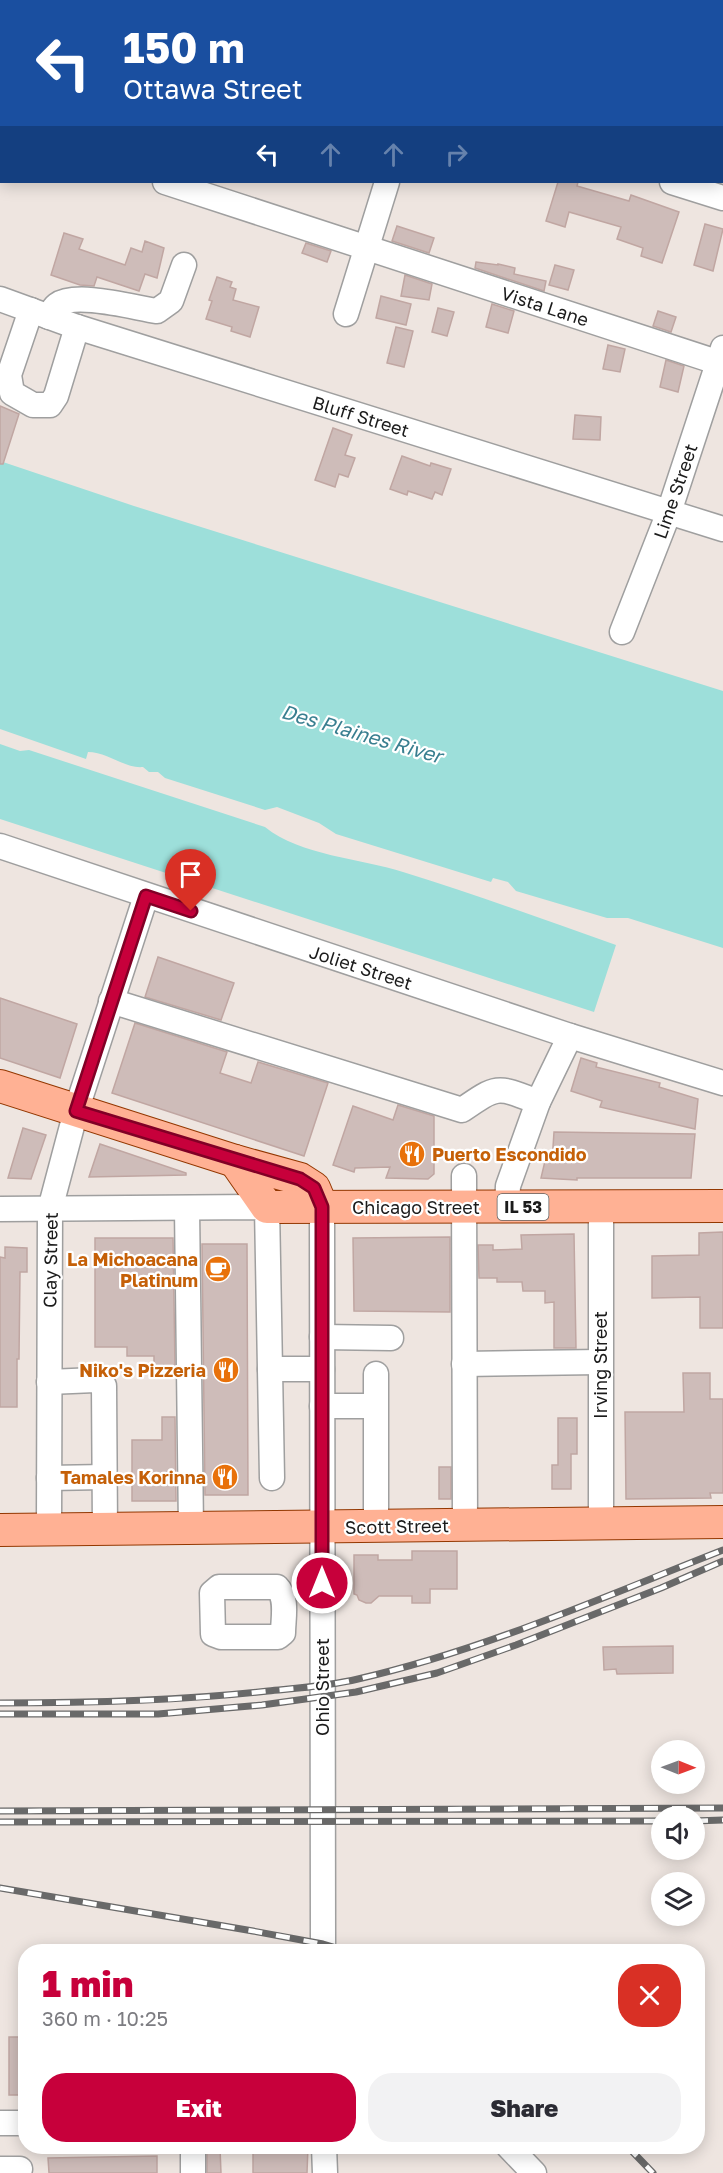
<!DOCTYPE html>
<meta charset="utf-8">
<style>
:root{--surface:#fff;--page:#f2f2f3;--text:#2b2b33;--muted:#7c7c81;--accent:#c7003b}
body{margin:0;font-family:"Golos Text",sans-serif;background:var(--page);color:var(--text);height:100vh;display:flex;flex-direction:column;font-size:22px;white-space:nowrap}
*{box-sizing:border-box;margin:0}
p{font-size:20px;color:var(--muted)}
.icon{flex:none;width:33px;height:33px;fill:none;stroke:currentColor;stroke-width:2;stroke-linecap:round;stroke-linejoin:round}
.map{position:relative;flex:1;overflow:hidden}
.side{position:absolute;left:18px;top:1944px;width:687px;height:210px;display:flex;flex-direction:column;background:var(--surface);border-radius:24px;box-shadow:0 3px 15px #0003}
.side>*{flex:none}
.hud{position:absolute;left:0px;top:0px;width:723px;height:183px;box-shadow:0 3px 15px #0003;background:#1a4fa0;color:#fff;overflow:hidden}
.needle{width:39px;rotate:91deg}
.tools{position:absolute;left:651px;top:1740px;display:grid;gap:12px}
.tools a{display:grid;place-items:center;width:54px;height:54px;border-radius:50%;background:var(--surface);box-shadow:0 3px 15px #0003;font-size:30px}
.pin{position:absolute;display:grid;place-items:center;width:51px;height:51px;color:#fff;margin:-62px -26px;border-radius:50% 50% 50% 0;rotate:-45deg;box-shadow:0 0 6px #0007}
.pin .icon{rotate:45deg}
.me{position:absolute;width:66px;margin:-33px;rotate:0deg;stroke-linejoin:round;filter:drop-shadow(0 0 4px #0008)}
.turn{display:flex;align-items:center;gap:21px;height:126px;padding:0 24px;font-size:27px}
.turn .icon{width:78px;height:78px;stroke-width:2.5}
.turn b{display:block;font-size:42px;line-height:51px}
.lanes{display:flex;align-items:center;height:57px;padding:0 24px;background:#0003;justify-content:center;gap:30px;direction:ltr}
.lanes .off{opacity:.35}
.round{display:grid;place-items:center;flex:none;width:63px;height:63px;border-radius:24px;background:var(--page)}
.headline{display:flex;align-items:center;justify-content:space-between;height:102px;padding:0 24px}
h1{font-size:36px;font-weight:800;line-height:45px;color:var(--accent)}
.cta{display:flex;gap:12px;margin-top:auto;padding:12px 24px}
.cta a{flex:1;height:69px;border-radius:24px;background:var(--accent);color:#fff;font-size:24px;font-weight:800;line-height:69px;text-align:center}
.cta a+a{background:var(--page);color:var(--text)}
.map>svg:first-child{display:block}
.water{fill:#9ddfda}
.building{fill:#cebcb9;stroke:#c0a6a2;stroke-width:1.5}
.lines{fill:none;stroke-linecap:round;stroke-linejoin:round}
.minor-casing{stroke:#9f9f9f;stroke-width:27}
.major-casing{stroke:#933700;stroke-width:34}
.minor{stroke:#fff;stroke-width:24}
.major{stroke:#ffb194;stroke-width:32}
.rail-casing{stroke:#696969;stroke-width:7}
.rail{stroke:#fff;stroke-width:4.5;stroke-dasharray:14;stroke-linecap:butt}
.route-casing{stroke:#810026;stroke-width:15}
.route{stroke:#c7003b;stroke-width:10}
.labels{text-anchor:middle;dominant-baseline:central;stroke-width:4.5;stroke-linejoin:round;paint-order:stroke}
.shield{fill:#fff;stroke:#5f5f5f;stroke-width:1.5}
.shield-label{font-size:16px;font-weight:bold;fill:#1b1b1b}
.street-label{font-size:18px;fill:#1b1b1b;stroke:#fff}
.food-label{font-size:18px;font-weight:bold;fill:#c56008;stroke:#fff;text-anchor:end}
.water-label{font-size:20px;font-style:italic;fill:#397f90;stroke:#fff}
</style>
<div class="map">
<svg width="723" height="2173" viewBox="0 0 723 2173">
<rect width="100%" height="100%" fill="#eee5e0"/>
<!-- water -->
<g class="water">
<path d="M 0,461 L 134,506 L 723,691 L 723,948 L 628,918 L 607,918 L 516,891 L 508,882 L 493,878 L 491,882 L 336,834 L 319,823 L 277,807 L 265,810 L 165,778 L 158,772 L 149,772 L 143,767 C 126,769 107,752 88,752 L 86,759 L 0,729 Z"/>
<path d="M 0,744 L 20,751 L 29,750 L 265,827 C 301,856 360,858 403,872 C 475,894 545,920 616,945 L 594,1012 L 0,819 Z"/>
</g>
<!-- building -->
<g class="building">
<polygon points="558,182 578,182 577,186 629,201 631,195 679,212 662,263 641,256 643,248 617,239 621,227 569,212 565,227 546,221"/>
<polygon points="705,224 723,229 713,271 694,265"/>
<polygon points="397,226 434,238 429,253 392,241"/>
<polygon points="64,233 83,239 79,249 125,265 131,248 142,252 145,241 164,248 157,278 145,274 139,291 97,277 94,286 80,285 51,275"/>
<polygon points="306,243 331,251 327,262 302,253"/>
<polygon points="476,262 498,265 498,264 515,268 514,274 546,281 544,291 475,268"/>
<polygon points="555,265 574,270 568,290 549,285"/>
<polygon points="405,275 432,284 429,300 401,296"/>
<polygon points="217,277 232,282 230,287 236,289 233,300 259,307 250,337 231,331 232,327 206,319 212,301 209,300"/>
<polygon points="381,296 411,304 406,325 376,318"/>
<polygon points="492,304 514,311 508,333 486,327"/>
<polygon points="438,308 454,312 447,336 432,332"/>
<polygon points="658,311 676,317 671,332 653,326"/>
<polygon points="396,327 413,331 404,367 387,363"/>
<polygon points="608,345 625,349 620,372 603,369"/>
<polygon points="666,360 684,366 678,392 660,387"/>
<polygon points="0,406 19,414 3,464 0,464"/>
<polygon points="575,415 601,417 600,440 573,439"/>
<polygon points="333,428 352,435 345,455 355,458 348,477 339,474 335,487 315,480"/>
<polygon points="402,456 430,466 431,463 451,469 442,495 435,492 432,499 408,491 407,495 390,489"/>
<polygon points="158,957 234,983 221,1020 145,997"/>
<polygon points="0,998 77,1024 60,1078 0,1058"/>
<polygon points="135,1023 227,1052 220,1073 251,1083 258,1062 328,1083 304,1156 112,1093"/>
<polygon points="581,1058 597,1063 596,1067 660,1083 659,1087 698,1099 695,1129 600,1107 602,1101 571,1091"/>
<polygon points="398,1105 434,1116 434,1174 428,1179 386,1178 390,1167 355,1168 354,1172 333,1165 353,1106 393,1120"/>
<polygon points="23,1128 46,1135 31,1179 8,1178"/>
<polygon points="554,1132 695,1134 691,1178 577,1178 577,1180 541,1178 545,1161 552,1162"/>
<polygon points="100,1144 186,1173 186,1175 89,1177"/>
<polygon points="723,1232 723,1328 700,1328 700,1297 652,1298 652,1256 699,1255 699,1233"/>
<polygon points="574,1234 576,1348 554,1348 554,1302 545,1303 545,1291 523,1291 522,1282 497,1282 497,1278 479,1278 478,1245 493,1245 493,1250 522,1249 521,1235"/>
<polygon points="450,1237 450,1312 354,1311 353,1238"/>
<polygon points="95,1238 173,1238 175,1368 154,1368 154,1356 127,1356 127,1347 95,1347"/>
<polygon points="202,1244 247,1244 248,1495 205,1495"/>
<polygon points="5,1247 27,1248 27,1272 20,1272 19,1359 17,1359 17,1407 0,1407 0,1257 5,1258"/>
<polygon points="683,1373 710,1373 710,1399 723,1399 723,1493 710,1493 711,1498 626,1499 625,1412 684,1412"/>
<polygon points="162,1417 175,1417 176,1501 132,1501 132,1440 162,1440"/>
<polygon points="558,1418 577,1418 577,1454 571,1454 571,1489 552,1489 552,1465 558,1465"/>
<rect x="439" y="1467" width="12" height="32"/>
<polygon points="412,1551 457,1551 457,1589 430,1589 430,1603 412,1603 412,1596 379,1596 371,1603 366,1603 359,1600 357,1595 354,1594 354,1555 378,1555 378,1560 412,1560"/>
<polygon points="673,1646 673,1673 617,1674 616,1669 604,1670 603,1647"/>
<rect x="9" y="2037" width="17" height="58"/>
<polygon points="253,2146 308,2146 307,2173 253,2173"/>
<polygon points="207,2148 220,2148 221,2173 207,2173"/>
<polygon points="157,2156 157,2173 49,2173 48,2158"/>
</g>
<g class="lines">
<defs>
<g id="minor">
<polyline points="110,0 114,2"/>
<polyline points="550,0 555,2"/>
<polyline points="51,2 51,0"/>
<polyline points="443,2 444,0"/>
<polyline points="722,53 723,53"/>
<polyline points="0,162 2,157"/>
<polyline points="165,182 723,364"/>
<polyline points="672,182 723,198"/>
<polyline points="0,299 77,327 723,529"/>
<polyline points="31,310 9,375 12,393 33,405 50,405 56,396 77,327"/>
<polyline points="346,314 387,182"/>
<path d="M 49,317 C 51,313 53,308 57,305 C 76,291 135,308 157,311 L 171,301 L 184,265"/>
<polyline points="622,632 669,512 723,348"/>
<polyline points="0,846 570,1036 723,1083"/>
<path d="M 111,1001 L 462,1110 C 498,1085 497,1086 538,1102"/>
<polyline points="464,1176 465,1525"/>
<polyline points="322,1207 323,1952"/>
<polyline points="187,1208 191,1528"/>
<polyline points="507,1208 508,1186 538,1102 570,1036"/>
<polyline points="0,1209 267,1207 272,1478"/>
<polyline points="322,1337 391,1338"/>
<polyline points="464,1364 600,1362"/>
<polyline points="270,1369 322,1369"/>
<polyline points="49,1382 95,1380 104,1386 105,1529"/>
<polyline points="322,1406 375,1406"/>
<polyline points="49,1478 105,1477"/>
<polyline points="601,1524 601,1206"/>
<polyline points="376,1526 376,1374"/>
<polyline points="49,1529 50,1209 76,1111 146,896"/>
<path d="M 219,1587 L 277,1587 C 288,1598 283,1619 283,1633 L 278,1637 L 221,1637 L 213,1634 L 212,1593 Z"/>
<polyline points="0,2123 26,2123"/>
<polyline points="193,2146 193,2173"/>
<polyline points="324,2146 325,2173"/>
<polyline points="508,2146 534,2173"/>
<polyline points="0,2169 20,2169"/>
</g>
<g id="major">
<polyline points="0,1086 235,1161 300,1179 314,1188 322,1207"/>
<polyline points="235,1161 267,1207 723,1206"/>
<polyline points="0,1530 723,1522"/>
</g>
</defs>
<!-- minor casing -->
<use href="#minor" class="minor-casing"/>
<!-- major casing -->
<use href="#major" class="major-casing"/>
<!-- minor -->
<use href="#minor" class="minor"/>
<!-- major -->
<use href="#major" class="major"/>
<defs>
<g id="rail">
<path d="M 0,1703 C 90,1703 179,1701 268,1691 C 298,1688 329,1686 358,1679 C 484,1650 603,1597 723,1550"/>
<polyline points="0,1714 158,1714 262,1705 356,1692 437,1673 516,1645 661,1588 723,1561"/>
<polyline points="0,1811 723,1808"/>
<polyline points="694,1821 723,1820"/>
<polyline points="0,1822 662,1821"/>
<polyline points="0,1888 253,1931 323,1944 350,1952"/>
<polyline points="627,2146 653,2173"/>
</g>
</defs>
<!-- rail casing -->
<use href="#rail" class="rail-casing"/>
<!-- rail -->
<use href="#rail" class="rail"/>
</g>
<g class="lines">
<defs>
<polyline id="route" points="191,911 146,896 76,1111 300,1179 314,1188 322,1207 322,1583"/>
</defs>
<!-- route casing -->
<use href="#route" class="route-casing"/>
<!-- route -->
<use href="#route" class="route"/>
</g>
<!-- icons -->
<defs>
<symbol id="restaurant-disc" viewBox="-11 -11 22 22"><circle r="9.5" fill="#e8710a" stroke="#fff"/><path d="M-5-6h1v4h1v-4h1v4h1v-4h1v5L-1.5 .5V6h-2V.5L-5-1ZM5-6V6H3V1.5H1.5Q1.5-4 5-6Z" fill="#fff"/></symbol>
<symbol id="cafe-disc" viewBox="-11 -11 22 22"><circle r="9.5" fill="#e8710a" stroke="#fff"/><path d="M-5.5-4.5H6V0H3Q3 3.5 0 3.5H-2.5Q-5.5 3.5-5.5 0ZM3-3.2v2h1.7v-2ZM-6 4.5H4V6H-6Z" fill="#fff"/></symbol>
</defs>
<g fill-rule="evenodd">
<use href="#restaurant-disc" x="397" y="1139" width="30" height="30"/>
<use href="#cafe-disc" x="203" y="1254" width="30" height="30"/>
<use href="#restaurant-disc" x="211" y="1355" width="30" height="30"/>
<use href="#restaurant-disc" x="210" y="1462" width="30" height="30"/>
</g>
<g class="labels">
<!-- shield labels -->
<rect class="shield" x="497.5" y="1194" width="51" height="26" rx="4.5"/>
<g class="shield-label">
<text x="523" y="1207">IL 53</text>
</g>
<!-- street labels -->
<g class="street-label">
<text transform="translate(545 306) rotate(18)">Vista Lane</text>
<text transform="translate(361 416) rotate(17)">Bluff Street</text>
<text transform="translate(675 491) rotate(-71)">Lime Street</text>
<text transform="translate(361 967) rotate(18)">Joliet Street</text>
<text x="416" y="1207">Chicago Street</text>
<text transform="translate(50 1260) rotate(-89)">Clay Street</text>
<text transform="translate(600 1365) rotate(-90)">Irving Street</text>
<text transform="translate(397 1526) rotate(-1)">Scott Street</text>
<text transform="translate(322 1687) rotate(-90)">Ohio Street</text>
</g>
<!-- food labels -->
<g class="food-label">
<text x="432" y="1154" text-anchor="start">Puerto Escondido</text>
<text x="198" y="1259">La Michoacana<tspan x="198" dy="21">Platinum</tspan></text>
<text x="206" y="1370">Niko's Pizzeria</text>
<text x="206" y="1477">Tamales Korinna</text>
</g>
<!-- water labels -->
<g class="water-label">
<text transform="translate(362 733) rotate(16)">Des Plaines River</text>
</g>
</g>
</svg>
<div class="tools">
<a><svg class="needle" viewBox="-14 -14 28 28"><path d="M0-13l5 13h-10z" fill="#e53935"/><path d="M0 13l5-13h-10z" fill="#7c7c81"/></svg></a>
<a><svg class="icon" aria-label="sound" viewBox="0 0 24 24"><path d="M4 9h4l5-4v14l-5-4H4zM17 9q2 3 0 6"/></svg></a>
<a><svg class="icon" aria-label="layers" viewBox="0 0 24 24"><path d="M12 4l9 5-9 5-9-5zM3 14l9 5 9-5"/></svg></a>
</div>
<div class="pin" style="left:191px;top:911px;background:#d93025"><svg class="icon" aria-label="arrive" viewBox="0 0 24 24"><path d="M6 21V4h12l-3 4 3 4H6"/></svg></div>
<svg class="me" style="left:322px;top:1583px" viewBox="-20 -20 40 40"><circle r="17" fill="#c7003b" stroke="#fff" stroke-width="3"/><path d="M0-11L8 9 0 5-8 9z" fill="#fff"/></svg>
<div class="hud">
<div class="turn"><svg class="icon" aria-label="left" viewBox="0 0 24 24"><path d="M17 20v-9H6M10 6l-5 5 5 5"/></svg><div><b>150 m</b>Ottawa Street</div></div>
<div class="lanes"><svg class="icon" aria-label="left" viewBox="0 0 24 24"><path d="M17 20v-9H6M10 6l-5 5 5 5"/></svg><svg class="icon off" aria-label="ahead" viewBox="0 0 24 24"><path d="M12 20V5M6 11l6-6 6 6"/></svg><svg class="icon off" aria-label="ahead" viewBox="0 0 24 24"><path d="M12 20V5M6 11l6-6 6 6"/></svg><svg class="icon off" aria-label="right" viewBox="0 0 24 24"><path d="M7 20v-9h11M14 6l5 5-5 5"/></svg></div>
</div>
<section class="side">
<div class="headline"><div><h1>1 min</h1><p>360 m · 10:25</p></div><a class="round" style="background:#d93025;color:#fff"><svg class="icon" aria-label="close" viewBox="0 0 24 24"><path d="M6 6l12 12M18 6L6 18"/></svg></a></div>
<div class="cta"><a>Exit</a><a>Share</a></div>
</section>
</div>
